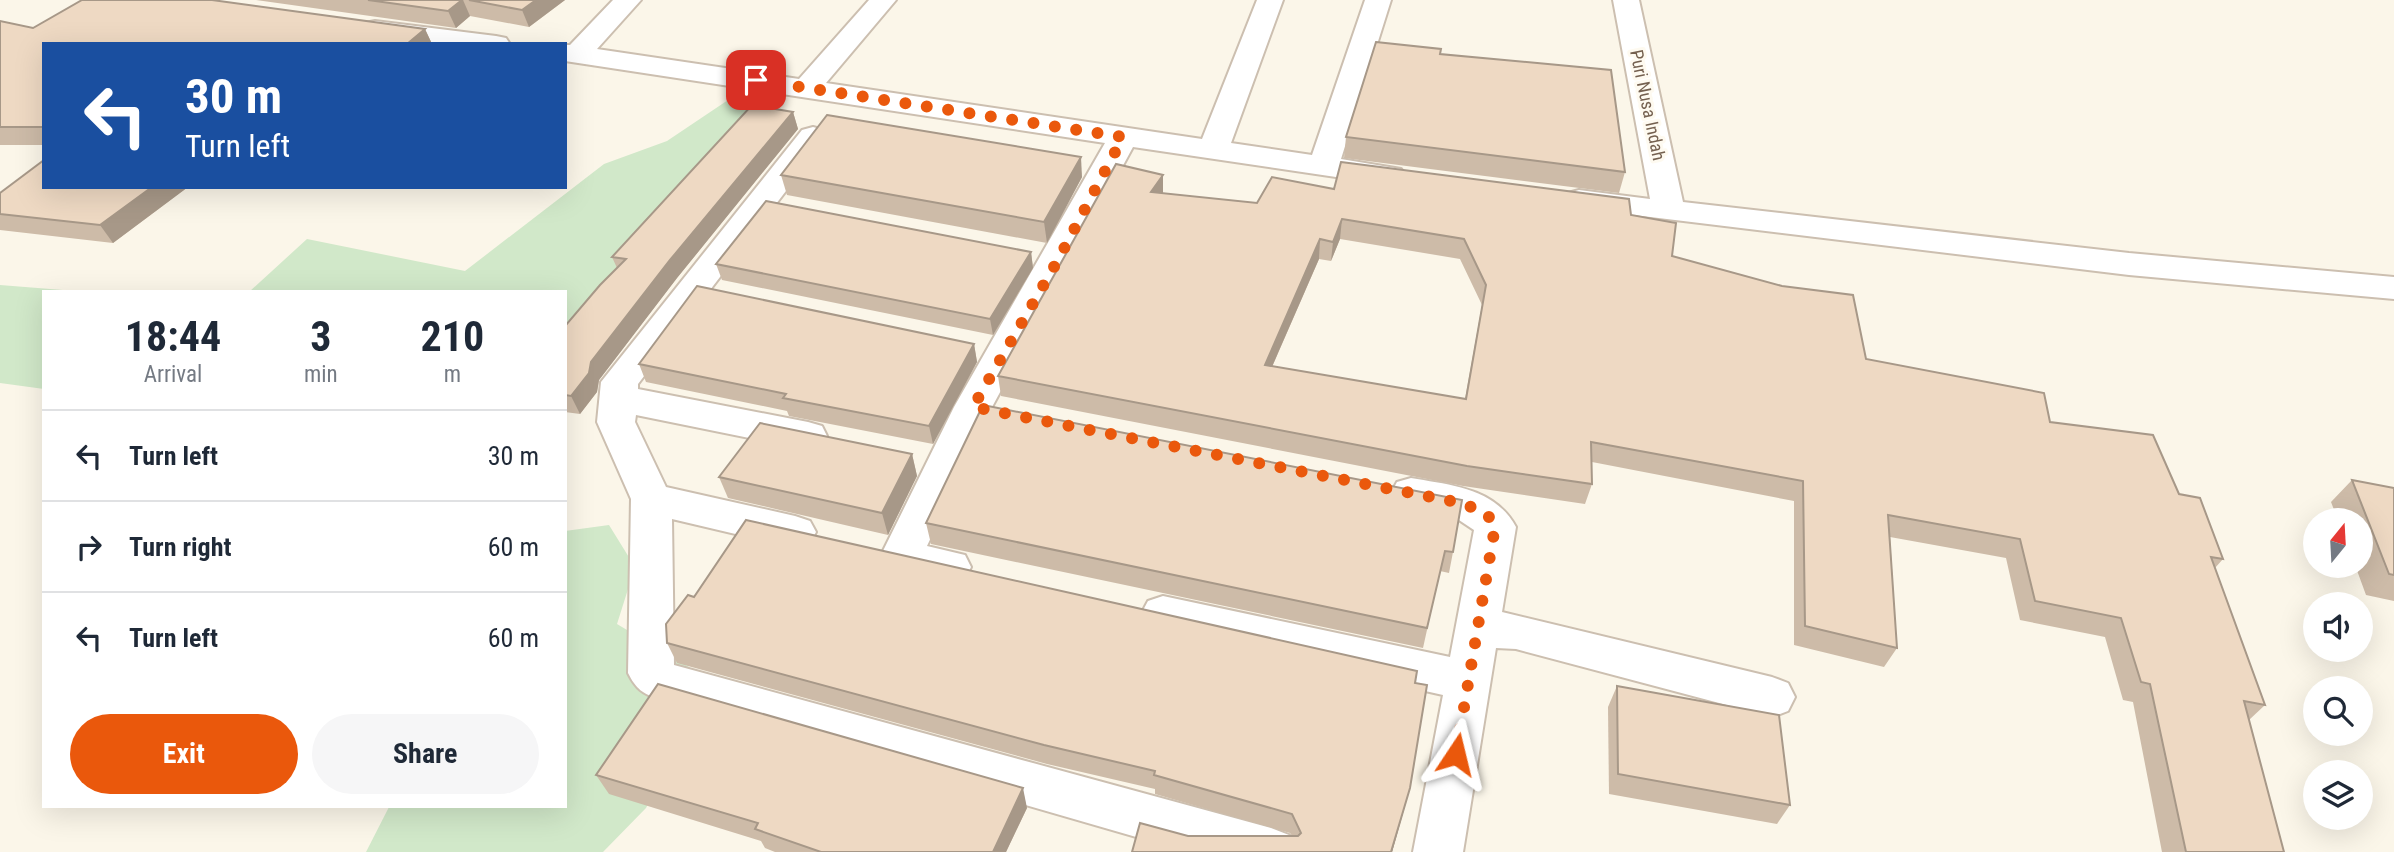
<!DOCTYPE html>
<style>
:root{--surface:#fff;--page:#f6f6f7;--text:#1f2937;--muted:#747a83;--line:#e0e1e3;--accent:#ea580c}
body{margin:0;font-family:"Roboto Condensed",sans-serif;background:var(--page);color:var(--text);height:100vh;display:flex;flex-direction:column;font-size:26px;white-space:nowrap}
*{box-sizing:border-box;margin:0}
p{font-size:23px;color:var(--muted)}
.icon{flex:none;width:38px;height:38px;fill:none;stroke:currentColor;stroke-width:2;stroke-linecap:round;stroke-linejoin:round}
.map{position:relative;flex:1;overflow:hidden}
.drawer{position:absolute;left:42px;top:290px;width:525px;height:518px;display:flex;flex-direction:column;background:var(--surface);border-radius:0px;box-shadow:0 7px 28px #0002}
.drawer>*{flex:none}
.top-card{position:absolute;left:42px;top:42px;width:525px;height:147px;border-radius:0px;box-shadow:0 7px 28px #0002;background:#1a4fa0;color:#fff;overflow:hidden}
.needle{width:46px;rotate:18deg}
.buttons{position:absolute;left:2303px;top:508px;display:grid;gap:14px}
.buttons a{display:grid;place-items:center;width:70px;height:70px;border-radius:50%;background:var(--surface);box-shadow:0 7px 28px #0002;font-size:35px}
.pin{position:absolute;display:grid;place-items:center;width:60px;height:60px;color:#fff;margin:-30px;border-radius:14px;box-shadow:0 4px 10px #0006}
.me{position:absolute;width:77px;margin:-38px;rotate:10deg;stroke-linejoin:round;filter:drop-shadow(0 0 5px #0008)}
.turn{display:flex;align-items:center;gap:24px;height:147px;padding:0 28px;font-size:32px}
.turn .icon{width:91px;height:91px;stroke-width:2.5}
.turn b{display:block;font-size:49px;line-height:60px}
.eta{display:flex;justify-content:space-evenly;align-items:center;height:119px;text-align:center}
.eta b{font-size:42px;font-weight:700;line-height:49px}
.primary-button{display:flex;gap:14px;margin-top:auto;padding:14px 28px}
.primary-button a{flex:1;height:80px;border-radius:42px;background:var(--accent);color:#fff;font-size:28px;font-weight:700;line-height:80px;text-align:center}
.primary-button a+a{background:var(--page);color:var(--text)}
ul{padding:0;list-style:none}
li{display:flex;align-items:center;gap:21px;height:91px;padding:0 28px;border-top:2px solid var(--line)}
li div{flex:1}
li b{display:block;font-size:26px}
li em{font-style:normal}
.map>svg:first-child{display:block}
.green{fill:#d1e8c9}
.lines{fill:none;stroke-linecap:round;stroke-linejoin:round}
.minor-casing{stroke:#ccbfb0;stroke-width:4}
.minor{fill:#fff;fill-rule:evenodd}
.wall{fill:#cdbba8;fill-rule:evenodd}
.shaded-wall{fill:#a79888}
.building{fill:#eed9c3;stroke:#a79888;stroke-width:2;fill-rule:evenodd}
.route{stroke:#ea580c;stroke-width:12;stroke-dasharray:0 21.6}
.labels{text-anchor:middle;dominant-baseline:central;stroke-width:6;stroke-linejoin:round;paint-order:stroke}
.far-street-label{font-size:18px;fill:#74604f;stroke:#fefaf0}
</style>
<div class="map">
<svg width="2394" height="852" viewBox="0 0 2394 852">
<rect width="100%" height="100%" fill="#fbf6e9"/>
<!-- green -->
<g class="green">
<polygon points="740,92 775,97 565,348 565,292 249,292 307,239 465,271 604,164 667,141"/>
<polygon points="0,285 88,292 44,292 44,389 0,383"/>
<polygon points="609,525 635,567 617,624 689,667 690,722 646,808 603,852 366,852 389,807 565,807 565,531"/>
</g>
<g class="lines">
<defs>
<g id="minor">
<path d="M 613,0 L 641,0 L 597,49 L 799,79 L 869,0 L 896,0 L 826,83 L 1202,139 L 1257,0 L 1283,0 L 1231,143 L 1312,155 L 1365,0 L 1391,0 L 1341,159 L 1401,169 L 1406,176 L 1401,183 L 1390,185 L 1133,147 L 992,407 L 927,546 L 965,555 L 971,567 L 965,579 C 940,587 911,577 886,569 L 880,557 L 954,407 L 1105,143 L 565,61 L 565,45 L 570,45 Z"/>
<polygon points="1613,0 1639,0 1683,202 2129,253 2394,277 2394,299 2129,275 1568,207 1563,200 1568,193 1579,190 1650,199"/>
<polygon points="375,21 496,36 506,38 510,44 428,44 365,35 361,29 365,23"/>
<path d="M 813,127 L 824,130 L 828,136 L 638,384 L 638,389 L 808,422 L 822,426 L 827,436 L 822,446 L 808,450 L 636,415 L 635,422 L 666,487 L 795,516 L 810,521 L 816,532 L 810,543 L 795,548 L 672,519 L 674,665 L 1271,828 L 1289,835 L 1296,852 L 1188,852 L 659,699 C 643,694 636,689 628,673 L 631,499 L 597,422 L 601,382 L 802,130 Z"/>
<path d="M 1411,478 C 1451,485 1495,488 1516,527 L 1502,612 L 1772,677 L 1788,683 L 1795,697 L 1788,711 L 1772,717 L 1516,649 L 1496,648 L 1463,852 L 1413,852 L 1443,695 L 1163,632 L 1148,627 L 1141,614 L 1148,601 L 1163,596 L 1450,657 L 1474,530 L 1453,516 L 1397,504 L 1391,493 L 1397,482 Z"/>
</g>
</defs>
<!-- minor casing -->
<use href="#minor" class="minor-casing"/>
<!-- minor -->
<use href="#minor" class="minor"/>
</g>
<!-- wall -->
<g class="wall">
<polygon points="256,0 565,0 529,27 470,16 456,28"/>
<polygon points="0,21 33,28 425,29 432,44 44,44 44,145 0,145"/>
<polygon points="1440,54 1625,172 1619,193 1344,158 1346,137"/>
<polygon points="793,112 798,129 677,278 599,380 597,392 580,414 565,412 565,326 617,268 612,257"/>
<polygon points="781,175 1082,177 1047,243 787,195"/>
<polygon points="188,187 113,243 0,230 0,193"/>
<path d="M 1334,189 L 1631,215 L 1672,256 L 1866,359 L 2050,422 L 2179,494 L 2223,559 L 2215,568 L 2265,705 L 2249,720 L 2284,852 L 2162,852 L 2133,702 L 2123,700 L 2105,637 L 2020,620 L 2006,558 L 1890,537 L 1897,648 L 1884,667 L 1794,645 L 1794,501 L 1592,462 L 1592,484 L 1585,504 L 1463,486 L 1001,396 L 998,376 L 1163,193 L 1257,203 ZM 1340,239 L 1460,259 L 1482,305 L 1465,399 L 1272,367 L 1319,259 L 1331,261 Z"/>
<polygon points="1031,252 1033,268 993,335 722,280 716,264"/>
<polygon points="974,344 977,362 933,444 789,416 787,411 646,382 639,364"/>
<polygon points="983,405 1453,552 1449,573 1440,571 1423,648 931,544 926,523"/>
<polygon points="912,454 917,476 888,535 728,498 719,477"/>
<polygon points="2352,480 2394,488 2394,601 2366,595 2355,565 2361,565 2361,520 2338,520 2331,502"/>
<polygon points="694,597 1415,683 1410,788 1392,852 1188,836 1292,836 1290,833 1155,794 1155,789 1047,764 677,663 667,643"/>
<polygon points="1617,686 1790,805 1777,824 1609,794 1608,707"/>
<polygon points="596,775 1027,808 1006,852 775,852 765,848 761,841 609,794"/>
</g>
<!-- shaded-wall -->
<g class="shaded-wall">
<polygon points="462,0 463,0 470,16 456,28 448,11"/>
<polygon points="536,0 565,0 529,27 522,10"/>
<polygon points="425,29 432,44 407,44"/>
<polygon points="793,112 798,129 677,278 599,380 597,392 580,414 571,396 591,362 670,260"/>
<polygon points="1081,157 1082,177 1047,243 1044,222"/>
<polygon points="1163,175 1163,194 1151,192"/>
<polygon points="152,187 188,187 113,243 100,225"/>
<polygon points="1342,219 1340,239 1331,261 1333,242"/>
<polygon points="1320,239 1319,259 1264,385 1265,365"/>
<polygon points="1031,252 1033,268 993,335 990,319"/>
<polygon points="974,344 977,362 933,444 929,426"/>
<polygon points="912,454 917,476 888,535 882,513"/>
<polygon points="1023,788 1027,808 1006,852 993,852"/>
<polygon points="1410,788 1392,852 1391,852"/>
</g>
<!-- building -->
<g class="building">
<polygon points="82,0 212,0 425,29 407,44 44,44 44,127 0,127 0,21 33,28"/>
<polygon points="368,0 462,0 448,11"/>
<polygon points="469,0 536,0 522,10"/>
<polygon points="1376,42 1441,49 1440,54 1611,70 1625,172 1346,137"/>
<polygon points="752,105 793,112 670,260 591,362 589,373 571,396 565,395 565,326 600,285 626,259 612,257"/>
<polygon points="827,115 1081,157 1044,222 781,175"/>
<polygon points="44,160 44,187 152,187 100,225 0,214 0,193"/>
<path d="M 1341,162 L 1629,199 L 1631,215 L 1676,223 L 1672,256 L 1782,286 L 1853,295 L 1866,359 L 2044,393 L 2050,422 L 2153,435 L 2179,494 L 2200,498 L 2223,559 L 2211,557 L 2265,705 L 2244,701 L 2284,852 L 2186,852 L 2150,684 L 2141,682 L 2121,618 L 2035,601 L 2020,539 L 1888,515 L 1897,648 L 1805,626 L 1803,481 L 1591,442 L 1592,484 L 1467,466 L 998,376 L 1116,164 L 1163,175 L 1151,192 L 1257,203 L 1272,177 L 1334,189 ZM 1342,219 L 1464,239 L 1486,285 L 1466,399 L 1265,365 L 1320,239 L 1333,242 Z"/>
<polygon points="766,201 1031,252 990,319 716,264"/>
<polygon points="697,286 974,344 929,426 783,398 786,394 639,364"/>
<polygon points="983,405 1462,500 1453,552 1445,551 1427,628 926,523"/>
<polygon points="760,423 912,454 882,513 719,477"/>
<polygon points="2352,480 2394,488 2394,575 2389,574"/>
<polygon points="746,520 1417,671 1415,683 1427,685 1410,788 1391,852 1132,852 1140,823 1188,836 1298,836 1301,833 1292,814 1154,775 1155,771 1044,745 667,643 666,624 688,595 694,597"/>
<polygon points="658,684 1023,788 993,852 821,852 755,829 758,823 596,775"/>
<polygon points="1617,686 1779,715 1790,805 1618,774"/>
</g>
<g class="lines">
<!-- route -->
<polyline class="route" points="756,80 1123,137 1058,260 973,407 1462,503 1487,514 1495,527 1456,754"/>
</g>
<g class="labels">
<!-- far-street labels -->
<g class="far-street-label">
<text transform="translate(1648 105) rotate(78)">Puri Nusa Indah</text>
</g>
</g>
</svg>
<div class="buttons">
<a><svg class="needle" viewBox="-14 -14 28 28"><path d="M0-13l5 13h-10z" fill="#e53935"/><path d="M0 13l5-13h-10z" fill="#747a83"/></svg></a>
<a><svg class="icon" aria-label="sound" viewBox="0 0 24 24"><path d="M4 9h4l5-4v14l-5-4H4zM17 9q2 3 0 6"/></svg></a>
<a><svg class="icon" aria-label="search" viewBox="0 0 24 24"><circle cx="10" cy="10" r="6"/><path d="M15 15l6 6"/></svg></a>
<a><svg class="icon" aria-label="layers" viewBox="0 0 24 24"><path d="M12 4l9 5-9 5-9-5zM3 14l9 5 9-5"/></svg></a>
</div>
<div class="pin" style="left:756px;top:80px;background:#d93025"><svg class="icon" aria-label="arrive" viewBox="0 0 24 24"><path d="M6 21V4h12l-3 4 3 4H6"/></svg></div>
<svg class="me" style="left:1456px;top:754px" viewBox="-20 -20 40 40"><path d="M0-17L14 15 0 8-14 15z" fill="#ea580c" stroke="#fff" stroke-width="4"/></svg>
<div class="top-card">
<div class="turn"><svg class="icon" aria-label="left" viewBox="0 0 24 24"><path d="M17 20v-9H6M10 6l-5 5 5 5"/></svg><div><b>30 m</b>Turn left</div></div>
</div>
<section class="drawer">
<div class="eta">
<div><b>18:44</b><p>Arrival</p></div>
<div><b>3</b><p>min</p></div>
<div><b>210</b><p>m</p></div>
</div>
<ul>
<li><svg class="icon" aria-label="left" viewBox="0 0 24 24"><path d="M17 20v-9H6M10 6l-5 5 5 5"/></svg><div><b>Turn left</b></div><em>30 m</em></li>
<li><svg class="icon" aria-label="right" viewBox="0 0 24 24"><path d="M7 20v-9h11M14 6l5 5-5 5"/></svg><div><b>Turn right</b></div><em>60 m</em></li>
<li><svg class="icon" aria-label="left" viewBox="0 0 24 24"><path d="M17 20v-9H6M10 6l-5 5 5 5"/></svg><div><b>Turn left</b></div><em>60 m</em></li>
</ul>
<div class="primary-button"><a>Exit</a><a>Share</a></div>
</section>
</div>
